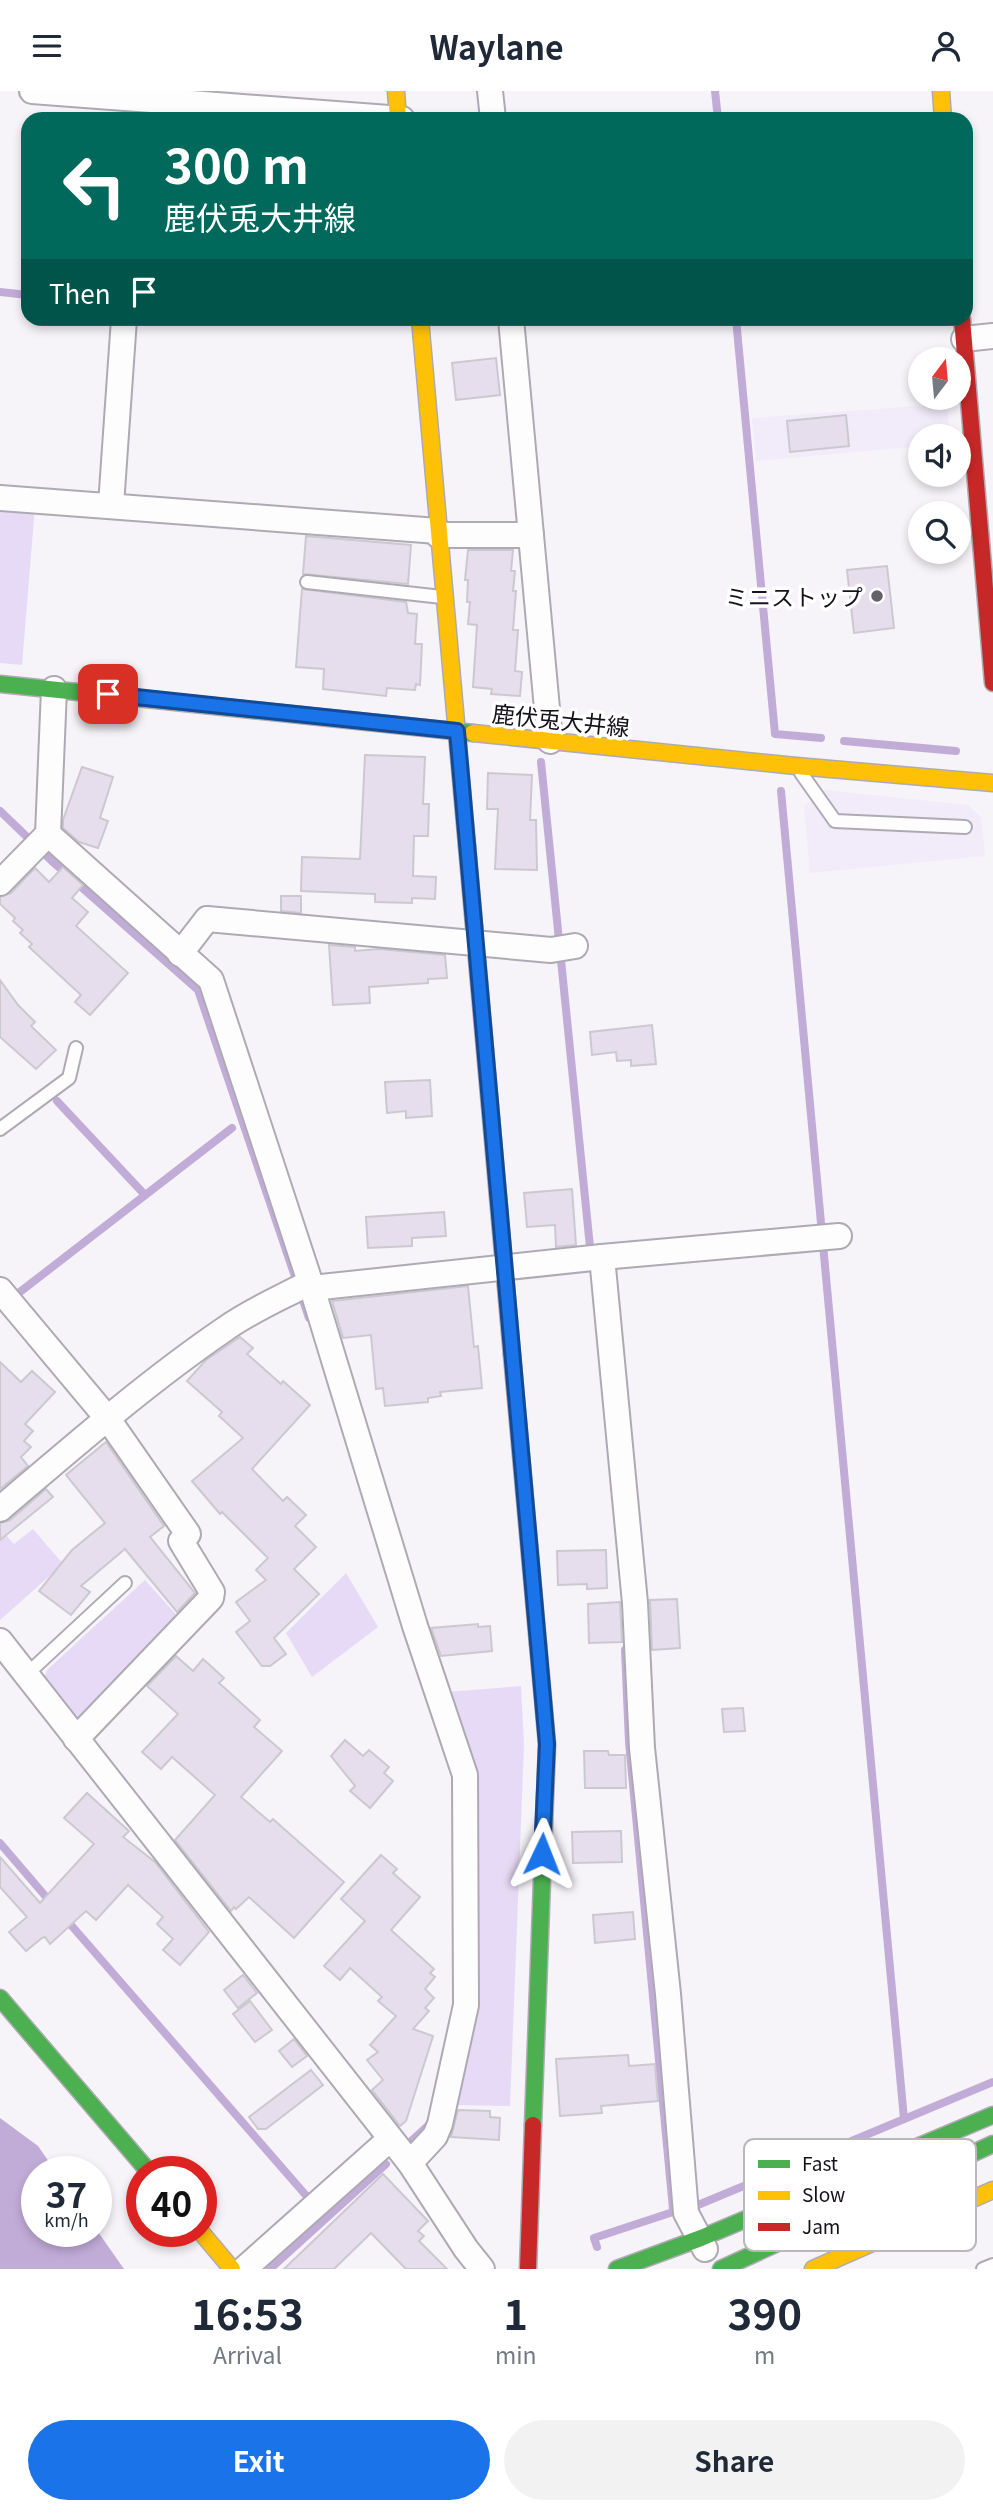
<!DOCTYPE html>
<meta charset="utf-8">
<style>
:root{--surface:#fff;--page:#f2f2f3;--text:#1f2937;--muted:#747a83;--accent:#1a73e8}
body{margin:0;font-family:Georgia,"Noto Sans JP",serif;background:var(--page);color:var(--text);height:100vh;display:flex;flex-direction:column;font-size:26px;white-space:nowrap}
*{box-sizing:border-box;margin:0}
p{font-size:23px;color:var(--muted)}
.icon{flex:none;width:38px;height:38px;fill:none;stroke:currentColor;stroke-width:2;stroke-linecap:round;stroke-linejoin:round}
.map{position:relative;height:2178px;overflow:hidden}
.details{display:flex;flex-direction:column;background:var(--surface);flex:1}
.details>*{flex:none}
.hud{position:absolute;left:21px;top:21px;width:952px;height:214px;border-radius:21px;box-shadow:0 4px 10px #0003;background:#00695c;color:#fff;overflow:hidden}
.needle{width:46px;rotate:16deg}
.controls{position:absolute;left:908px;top:256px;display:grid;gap:14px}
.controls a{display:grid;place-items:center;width:63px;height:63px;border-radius:50%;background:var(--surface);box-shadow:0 4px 10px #0003;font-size:35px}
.speed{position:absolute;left:21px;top:2065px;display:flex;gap:14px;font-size:35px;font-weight:700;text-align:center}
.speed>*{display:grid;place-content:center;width:91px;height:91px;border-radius:50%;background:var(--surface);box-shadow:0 4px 10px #0003;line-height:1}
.speed small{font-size:18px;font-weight:400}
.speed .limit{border:10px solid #d22;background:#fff;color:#111}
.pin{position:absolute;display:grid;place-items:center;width:60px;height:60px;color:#fff;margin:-30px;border-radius:14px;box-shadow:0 4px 10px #0006}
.me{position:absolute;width:77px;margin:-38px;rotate:2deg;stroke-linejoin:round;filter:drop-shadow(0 0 5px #0008)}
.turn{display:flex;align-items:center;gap:24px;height:147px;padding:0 28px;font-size:32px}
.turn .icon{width:91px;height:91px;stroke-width:2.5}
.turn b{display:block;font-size:49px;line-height:60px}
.then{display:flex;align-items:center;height:66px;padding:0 28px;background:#0003;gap:14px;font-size:26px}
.eta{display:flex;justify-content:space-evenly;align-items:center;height:119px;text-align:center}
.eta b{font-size:42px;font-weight:700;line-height:49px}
.action{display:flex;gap:14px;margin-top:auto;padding:14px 28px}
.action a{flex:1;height:80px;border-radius:42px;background:var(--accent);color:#fff;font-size:28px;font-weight:700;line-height:80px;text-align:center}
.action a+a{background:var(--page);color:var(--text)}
header{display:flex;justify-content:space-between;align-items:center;height:91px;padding:0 28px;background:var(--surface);font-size:32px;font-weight:700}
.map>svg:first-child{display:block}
.built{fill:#f2ebfa}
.green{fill:#e7daf6}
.water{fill:#c1acd8}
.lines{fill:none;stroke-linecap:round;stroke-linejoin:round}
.stream{stroke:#c1acd8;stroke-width:8}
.building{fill:#e6deed;stroke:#ccc8d0;stroke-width:2}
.lane-casing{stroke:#aeaab3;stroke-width:16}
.street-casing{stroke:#aeaab3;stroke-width:28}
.fast-casing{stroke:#aeaab3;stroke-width:19}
.slow-casing{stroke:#aeaab3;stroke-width:19}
.jam-casing{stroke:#aeaab3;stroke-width:19}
.lane{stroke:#fefdfe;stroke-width:12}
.street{stroke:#fefdfe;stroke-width:24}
.fast{stroke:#4caf50;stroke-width:16}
.slow{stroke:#ffc107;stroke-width:16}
.jam{stroke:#c62828;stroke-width:16}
.route-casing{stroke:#114b97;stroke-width:18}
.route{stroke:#1a73e8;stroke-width:12}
.poi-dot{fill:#646169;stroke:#fff;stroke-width:2.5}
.labels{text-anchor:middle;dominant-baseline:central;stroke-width:7;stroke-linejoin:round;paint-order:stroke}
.poi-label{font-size:23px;fill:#16121c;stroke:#fff;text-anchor:end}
.street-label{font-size:23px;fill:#16121c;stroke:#fff}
.key{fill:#fff;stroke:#b9b8bb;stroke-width:2}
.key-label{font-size:19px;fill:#16121c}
</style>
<header><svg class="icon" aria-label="menu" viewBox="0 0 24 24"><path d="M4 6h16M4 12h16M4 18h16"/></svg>Waylane<svg class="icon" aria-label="person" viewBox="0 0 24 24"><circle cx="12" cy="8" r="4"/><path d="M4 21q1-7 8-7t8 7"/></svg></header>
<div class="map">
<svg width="993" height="2178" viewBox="0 0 993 2178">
<rect width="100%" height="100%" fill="#f6f3f9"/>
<!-- built -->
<g class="built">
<polygon points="947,313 950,345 920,345 920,355 756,370 752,327"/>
<polygon points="825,699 968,714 981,726 985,765 810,782 804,715"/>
</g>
<!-- green -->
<g class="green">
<polygon points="0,413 35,415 22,574 0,572"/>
<polygon points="0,1438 14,1453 33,1438 63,1473 0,1529"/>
<polygon points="346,1482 378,1536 312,1586 286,1542"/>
<polygon points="145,1489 181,1529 88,1628 76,1629 44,1587 47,1579"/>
<polygon points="521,1595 524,1654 510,2015 454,2014 470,1911 447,1601"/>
</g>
<!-- water -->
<polygon class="water" points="0,2027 38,2055 56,2081 37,2081 37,2140 96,2140 96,2138 124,2178 0,2178"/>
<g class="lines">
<!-- stream -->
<g class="stream">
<polyline points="715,0 718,28"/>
<polyline points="0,201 28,204"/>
<polyline points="343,228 379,230"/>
<polyline points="736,228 775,643 821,647"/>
<polyline points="844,650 956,660"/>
<polyline points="541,671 591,1166"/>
<polyline points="781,700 904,2028"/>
<polyline points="0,720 54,772 198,899 309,1227"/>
<polyline points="57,1010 145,1104"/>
<polyline points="16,1204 232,1037"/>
<polyline points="625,1559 629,1651 673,2118"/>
<polyline points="0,1752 53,1814"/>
<polyline points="64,1826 310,2109"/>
<polyline points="407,2054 431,2032"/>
<polyline points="698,2114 993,1991"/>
<polyline points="597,2156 594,2147 676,2120"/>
<polyline points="270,2178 386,2073"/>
</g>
</g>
<!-- building -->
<g class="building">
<polygon points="496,267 500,304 456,309 452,272"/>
<polygon points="846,324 849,355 790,361 787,330"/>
<polygon points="306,445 411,454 408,493 303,483"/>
<polygon points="468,459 513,459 511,480 515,480 513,500 516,500 513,539 518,539 515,580 522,581 520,605 491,603 492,598 473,596 477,534 468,533 470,511 467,511 468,489 465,489"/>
<polygon points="887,475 894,537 854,542 847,479"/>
<polygon points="302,498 406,511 408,522 417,523 415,553 422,553 420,594 416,593 415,599 387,597 386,605 323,598 324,578 296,576"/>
<polygon points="365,664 425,666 423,713 429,713 428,745 414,745 413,785 436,786 435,808 412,807 412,812 375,811 375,803 301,800 302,766 360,768"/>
<polygon points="82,676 113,686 100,727 108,730 98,757 79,751 63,737 63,729"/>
<polygon points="488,682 532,684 530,729 536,729 537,779 495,778 498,718 487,718"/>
<polygon points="63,776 83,794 72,807 88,821 76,835 128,882 90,924 75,911 81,904 29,856 32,853 20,842 23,839 13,830 15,827 0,813 0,806 11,802 35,777 49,791"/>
<polygon points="281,805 301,805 301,822 281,820"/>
<polygon points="329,854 355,856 355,860 379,858 445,864 447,887 428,888 428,892 369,896 370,912 333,914"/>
<polygon points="0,889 18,914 35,931 31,935 56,959 36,978 0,946"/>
<polygon points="652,934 656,973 631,975 631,969 617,970 616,961 592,964 590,941"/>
<polygon points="430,989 432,1025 406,1027 406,1020 387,1022 385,991"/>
<polygon points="572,1098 576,1154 556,1156 555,1134 527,1136 524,1102"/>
<polygon points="444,1121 446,1145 412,1147 412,1155 368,1157 366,1126"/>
<polygon points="468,1195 474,1256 478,1255 482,1297 440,1301 441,1305 428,1307 428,1311 385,1315 383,1297 376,1298 371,1244 343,1247 332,1210"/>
<polygon points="240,1246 253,1257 247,1263 281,1293 283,1290 310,1314 252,1378 283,1410 287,1406 306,1424 295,1435 316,1456 294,1478 319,1503 274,1547 286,1563 270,1575 262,1575 236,1541 250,1530 236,1511 266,1489 256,1479 268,1467 222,1421 220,1423 192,1390 243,1347 219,1325 222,1321 187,1290 206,1269"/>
<polygon points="0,1271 21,1291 32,1280 55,1301 25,1333 33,1340 24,1350 31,1356 21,1366 28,1375 0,1398"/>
<polygon points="106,1351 164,1435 150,1446 195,1502 177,1521 125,1458 81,1495 90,1501 71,1524 39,1500 72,1459 105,1432 66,1384"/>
<polygon points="46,1398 53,1406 0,1449 0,1432 10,1429"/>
<polygon points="606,1459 607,1497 587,1498 587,1493 558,1494 557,1460"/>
<polygon points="677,1508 680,1557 652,1559 650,1509"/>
<polygon points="620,1511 622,1551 589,1552 588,1513"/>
<polygon points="478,1533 478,1536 490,1535 492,1560 441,1565 431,1537"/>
<polygon points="176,1565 193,1580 203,1568 224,1587 219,1592 260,1629 254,1636 282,1660 241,1706 270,1731 273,1728 344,1791 294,1847 249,1806 236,1818 234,1816 231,1820 175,1749 215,1704 172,1666 161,1678 142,1661 178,1623 147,1595"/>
<polygon points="743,1617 745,1640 724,1641 722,1618"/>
<polygon points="345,1649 363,1665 369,1659 389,1676 384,1682 393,1690 370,1717 350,1700 355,1695 331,1665"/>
<polygon points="584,1660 608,1660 609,1664 625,1664 626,1697 585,1697"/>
<polygon points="87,1702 129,1740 123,1746 155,1771 209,1841 180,1874 163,1859 173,1848 157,1833 163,1826 128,1794 96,1829 86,1820 50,1853 45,1846 42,1847 26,1860 9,1841 27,1826 0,1796 0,1766 40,1812 94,1753 64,1727"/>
<polygon points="621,1740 622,1771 573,1772 572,1741"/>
<polygon points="381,1764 397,1778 393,1782 420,1806 391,1839 434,1878 430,1882 435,1886 425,1898 434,1907 425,1917 429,1920 413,1938 433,1945 406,2030 400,2035 372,1999 383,1989 367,1969 378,1961 370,1954 396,1925 378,1910 382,1906 350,1877 340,1889 324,1875 365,1830 341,1808"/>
<polygon points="633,1821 635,1848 595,1852 593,1824"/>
<polygon points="243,1884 257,1902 238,1917 224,1899"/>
<polygon points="250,1910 272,1939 255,1951 233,1923"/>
<polygon points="294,1948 307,1965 292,1976 279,1960"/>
<polygon points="628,1964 629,1975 655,1973 658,2010 601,2015 602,2022 560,2025 556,1968"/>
<polygon points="311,1979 323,1994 266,2038 258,2038 249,2026"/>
<polygon points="458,2019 490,2020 490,2026 500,2027 499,2049 451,2046"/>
<polygon points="383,2083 428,2130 418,2140 424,2145 419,2150 447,2178 406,2178 371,2142 334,2178 284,2178"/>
</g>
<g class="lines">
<defs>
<g id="lane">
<polyline points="307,491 442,506"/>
<polyline points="801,682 835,730 965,736"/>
<polyline points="0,1038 69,987 76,957"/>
<polyline points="26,1584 125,1492"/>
<polyline points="983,2178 993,2174"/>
</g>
<g id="street">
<polyline points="32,0 402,28"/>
<polyline points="490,0 493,28"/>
<polyline points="511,228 550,650"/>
<polyline points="964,248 993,245"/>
<polyline points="0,407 438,440"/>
<polyline points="111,414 124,228"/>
<polyline points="438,444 531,444"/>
<polyline points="48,743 211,889 312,1197 415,1535 465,1684 466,1914 440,2033 435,2045 410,2072"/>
<polyline points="0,792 48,743 54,598"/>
<polyline points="180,863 207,828 551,859 575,855"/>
<polyline points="602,1166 635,1512 642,1657 668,1903 686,2122 705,2158"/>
<polyline points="0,1199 108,1328 188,1443 181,1450 212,1501 211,1507 76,1648"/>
<path d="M 0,1418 C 73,1356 146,1292 225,1238 C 250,1220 278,1208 305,1194 L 312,1197 L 602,1166 L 839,1145"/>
<polyline points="0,1550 410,2072 466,2158 482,2178"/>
<polyline points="244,2178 390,2048"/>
</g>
<g id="fast">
<polyline points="0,593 473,642"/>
<polyline points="0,1907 149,2081"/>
<polyline points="533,2034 547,1653 538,1553"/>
<polyline points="617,2178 701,2147 993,2024"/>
<polyline points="721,2178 993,2053"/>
</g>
<g id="slow">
<polyline points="396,0 398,28"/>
<polyline points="941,0 943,28"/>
<polyline points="420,228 467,755"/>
<polyline points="473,642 796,675 993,692"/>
<polyline points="512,1264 538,1553"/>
<polyline points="200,2140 232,2178"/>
<polyline points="813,2178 993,2099"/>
</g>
<g id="jam">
<polyline points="962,228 993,592"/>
<polyline points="467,755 512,1264"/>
<polyline points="528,2178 533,2034"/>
</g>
</defs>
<!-- lane casing -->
<use href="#lane" class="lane-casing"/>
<!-- street casing -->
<use href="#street" class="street-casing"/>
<!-- fast casing -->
<use href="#fast" class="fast-casing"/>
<!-- slow casing -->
<use href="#slow" class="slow-casing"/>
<!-- jam casing -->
<use href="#jam" class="jam-casing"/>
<!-- lane -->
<use href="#lane" class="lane"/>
<!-- street -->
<use href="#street" class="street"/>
<!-- fast -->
<use href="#fast" class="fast"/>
<!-- slow -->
<use href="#slow" class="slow"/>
<!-- jam -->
<use href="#jam" class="jam"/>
</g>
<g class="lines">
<defs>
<polyline id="route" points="108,603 457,640 547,1653 542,1763"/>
</defs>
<!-- route casing -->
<use href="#route" class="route-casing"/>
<!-- route -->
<use href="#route" class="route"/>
</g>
<!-- markers -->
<circle class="poi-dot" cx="877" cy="505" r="7"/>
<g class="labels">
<!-- poi labels -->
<g class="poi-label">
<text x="863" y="505">ミニストップ</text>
</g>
<!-- street labels -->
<g class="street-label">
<text transform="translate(561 628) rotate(6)">鹿伏兎大井線</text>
</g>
</g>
<!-- legend -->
<rect x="744" y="2048" width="232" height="112" rx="10" class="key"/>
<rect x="758" y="2069" width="32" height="8" fill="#4caf50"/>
<rect x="758" y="2100" width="32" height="9" fill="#ffc107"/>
<rect x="758" y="2132" width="32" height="8" fill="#c62828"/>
<g class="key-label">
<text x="802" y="2080">Fast</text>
<text x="802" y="2111">Slow</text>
<text x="802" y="2143">Jam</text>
</g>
</svg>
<div class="controls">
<a><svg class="needle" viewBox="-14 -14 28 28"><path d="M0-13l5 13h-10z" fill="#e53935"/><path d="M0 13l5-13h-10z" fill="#747a83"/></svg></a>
<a><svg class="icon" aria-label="sound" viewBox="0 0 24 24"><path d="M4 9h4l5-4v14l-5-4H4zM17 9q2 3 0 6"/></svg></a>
<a><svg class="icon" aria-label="search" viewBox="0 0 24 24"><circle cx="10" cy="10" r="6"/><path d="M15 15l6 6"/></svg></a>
</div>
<div class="speed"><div>37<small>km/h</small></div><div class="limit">40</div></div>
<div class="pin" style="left:108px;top:603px;background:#d93025"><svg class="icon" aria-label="arrive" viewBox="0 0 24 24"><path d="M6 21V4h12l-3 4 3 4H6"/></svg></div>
<svg class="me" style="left:542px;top:1763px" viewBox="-20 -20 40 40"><path d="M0-17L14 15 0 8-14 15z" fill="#1a73e8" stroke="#fff" stroke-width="4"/></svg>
<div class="hud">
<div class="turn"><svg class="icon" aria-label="left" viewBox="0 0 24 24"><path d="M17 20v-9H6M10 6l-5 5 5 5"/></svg><div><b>300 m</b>鹿伏兎大井線</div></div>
<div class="then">Then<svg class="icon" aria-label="arrive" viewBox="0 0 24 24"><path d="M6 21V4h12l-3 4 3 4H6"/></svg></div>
</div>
</div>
<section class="details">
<div class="eta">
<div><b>16:53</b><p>Arrival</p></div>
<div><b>1</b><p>min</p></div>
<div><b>390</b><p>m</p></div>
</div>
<div class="action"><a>Exit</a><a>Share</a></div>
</section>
